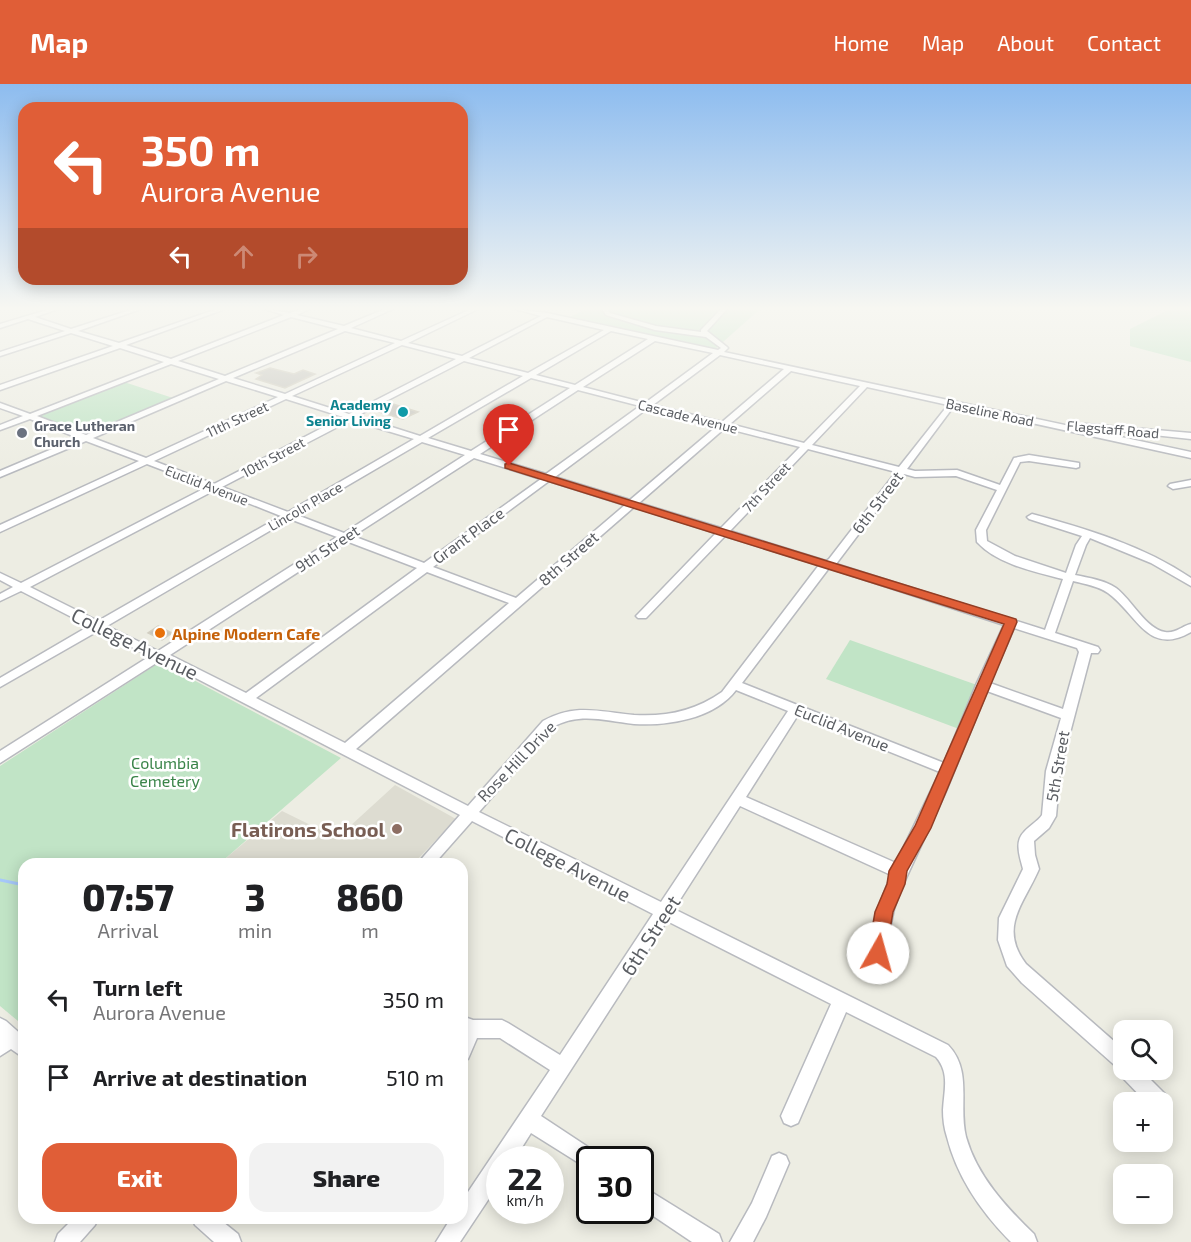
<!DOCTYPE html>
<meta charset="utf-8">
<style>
:root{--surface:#fff;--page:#f2f2f2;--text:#202124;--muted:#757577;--accent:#e05e37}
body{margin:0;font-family:"Exo 2",sans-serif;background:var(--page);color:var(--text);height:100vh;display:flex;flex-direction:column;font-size:22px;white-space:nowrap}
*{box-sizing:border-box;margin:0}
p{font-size:20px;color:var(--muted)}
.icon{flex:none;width:33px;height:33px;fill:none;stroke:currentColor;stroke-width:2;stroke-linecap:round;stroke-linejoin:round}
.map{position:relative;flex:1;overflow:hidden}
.details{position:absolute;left:18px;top:774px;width:450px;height:366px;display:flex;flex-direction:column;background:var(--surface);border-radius:18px;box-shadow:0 3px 15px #0003}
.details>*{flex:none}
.guide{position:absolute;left:18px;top:18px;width:450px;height:183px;border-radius:18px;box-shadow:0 3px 15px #0003;background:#e05e37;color:#fff;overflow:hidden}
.controls{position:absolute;left:1113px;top:936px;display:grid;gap:12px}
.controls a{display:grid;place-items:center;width:60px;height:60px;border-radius:12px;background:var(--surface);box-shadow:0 3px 15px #0003;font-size:30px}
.speed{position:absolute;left:486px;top:1062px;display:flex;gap:12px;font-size:30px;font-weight:700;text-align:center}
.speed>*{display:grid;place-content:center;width:78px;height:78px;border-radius:50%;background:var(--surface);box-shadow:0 3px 15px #0003;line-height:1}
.speed small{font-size:15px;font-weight:400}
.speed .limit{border:3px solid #111;border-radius:9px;background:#fff;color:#111}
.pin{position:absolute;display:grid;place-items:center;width:51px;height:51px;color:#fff;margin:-62px -26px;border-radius:50% 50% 50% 0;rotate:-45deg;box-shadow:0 0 6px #0007}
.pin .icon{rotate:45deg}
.me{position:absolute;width:66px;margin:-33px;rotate:7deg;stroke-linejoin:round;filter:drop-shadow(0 0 4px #0008)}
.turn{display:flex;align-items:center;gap:21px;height:126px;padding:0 24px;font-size:27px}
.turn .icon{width:78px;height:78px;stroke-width:2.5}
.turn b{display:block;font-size:42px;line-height:51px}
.lanes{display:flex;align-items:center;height:57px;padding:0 24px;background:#0003;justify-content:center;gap:30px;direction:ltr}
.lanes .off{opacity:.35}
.eta{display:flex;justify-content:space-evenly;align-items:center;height:102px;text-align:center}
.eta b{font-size:36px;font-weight:800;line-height:42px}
.primary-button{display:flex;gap:12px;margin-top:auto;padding:12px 24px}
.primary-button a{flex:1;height:69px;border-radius:18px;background:var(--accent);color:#fff;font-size:24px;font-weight:800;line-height:69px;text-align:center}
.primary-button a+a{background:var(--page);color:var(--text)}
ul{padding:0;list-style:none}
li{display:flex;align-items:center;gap:18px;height:78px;padding:0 24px}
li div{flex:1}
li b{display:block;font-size:22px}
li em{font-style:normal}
header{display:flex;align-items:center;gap:36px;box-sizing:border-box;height:84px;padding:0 30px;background:var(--accent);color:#fff}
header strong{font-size:28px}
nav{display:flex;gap:33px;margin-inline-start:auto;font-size:21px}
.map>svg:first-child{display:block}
.education{fill:#dddcd1}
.green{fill:#c1e4c6}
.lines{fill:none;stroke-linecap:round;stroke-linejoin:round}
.stream{stroke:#a6c8fa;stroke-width:3}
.building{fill:#c8c7c0;stroke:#d2cfc2;stroke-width:1.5}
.minor-casing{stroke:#b8babf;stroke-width:3}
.minor{fill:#fff;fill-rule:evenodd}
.route{fill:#e05e37;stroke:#923d24;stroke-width:1.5}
.culture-dot{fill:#0f9aa8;stroke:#fff;stroke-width:2}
.worship-dot{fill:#6b7280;stroke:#fff;stroke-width:2}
.food-dot{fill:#e8710a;stroke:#fff;stroke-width:2}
.education-dot{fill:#8d6e63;stroke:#fff;stroke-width:2}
.labels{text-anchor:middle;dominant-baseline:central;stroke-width:5;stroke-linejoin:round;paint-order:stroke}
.far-culture-label{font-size:14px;font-weight:bold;fill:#0d838f;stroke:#fff;text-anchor:end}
.far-street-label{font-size:14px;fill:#5b5e63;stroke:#fff}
.far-worship-label{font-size:14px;font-weight:bold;fill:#5b616d;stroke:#fff;text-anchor:start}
.street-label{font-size:16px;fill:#5b5e63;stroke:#fff}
.food-label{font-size:16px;font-weight:bold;fill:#c56008;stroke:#fff;text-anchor:start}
.park-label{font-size:16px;fill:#3a8449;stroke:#fff}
.near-street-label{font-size:20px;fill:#5b5e63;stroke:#fff}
.near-education-label{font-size:20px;font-weight:bold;fill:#785e54;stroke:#fff;text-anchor:end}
</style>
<header>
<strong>Map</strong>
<nav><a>Home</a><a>Map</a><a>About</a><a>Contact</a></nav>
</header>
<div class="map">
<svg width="1191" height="1158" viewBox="0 0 1191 1158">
<rect width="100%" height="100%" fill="#edede3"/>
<!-- education -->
<polygon class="education" points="395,701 456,735 413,780 219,780 282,727 337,754"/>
<!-- green -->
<g class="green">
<polygon points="586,225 760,225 714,266 568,234"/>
<polygon points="1170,225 1191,225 1191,278 1130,262 1130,245"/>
<polygon points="124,298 173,314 86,351 37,332"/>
<polygon points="850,556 977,601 959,645 826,595"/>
<polygon points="157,580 167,582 341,674 219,780 24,780 24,942 0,922 0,682"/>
</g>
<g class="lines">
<!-- stream -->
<polyline class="stream" points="0,796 24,801"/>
</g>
<!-- building -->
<g class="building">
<polygon points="270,284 294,290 303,286 315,290 285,304 256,295 262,291 256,289"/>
<polygon points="393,320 418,328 403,335 379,328"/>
<polygon points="158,542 172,549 162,556 148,549"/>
</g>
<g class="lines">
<defs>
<g id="minor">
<path d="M 50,225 L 58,225 L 35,233 L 71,245 L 133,225 L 141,225 L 78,247 L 119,259 L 217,225 L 225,225 L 126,261 L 171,275 L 284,231 L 265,225 L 290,229 L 301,225 L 309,225 L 297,231 L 344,242 L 385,225 L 393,225 L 351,244 L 401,257 L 471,225 L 478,225 L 408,259 L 462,272 L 541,232 L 515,225 L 547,229 L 718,266 L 721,264 L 706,253 L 655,246 L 606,231 L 602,225 L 608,225 L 610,229 L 656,242 L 701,248 L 701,246 L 721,225 L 727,225 L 707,247 L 727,263 L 728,264 L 724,268 L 1191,368 L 1191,374 L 954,322 L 907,385 L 915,387 L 957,386 L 1000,401 L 1014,374 L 1029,371 L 1079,379 L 1079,383 L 1076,384 L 1029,377 L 1020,378 L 986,446 L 987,457 L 1015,472 L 1066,489 L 1076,461 L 1082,452 L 1029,435 L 1027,433 L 1032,430 C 1087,445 1144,462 1191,494 L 1191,502 L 1151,479 L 1090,454 L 1086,461 L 1075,491 C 1089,494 1104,496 1116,504 C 1131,515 1146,545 1165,548 C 1175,550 1182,542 1191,540 L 1191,548 C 1148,573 1137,530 1108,509 C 1098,502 1085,500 1073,497 L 1055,549 L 1098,563 L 1100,566 L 1098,569 L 1091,569 L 1060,687 L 1056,732 L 1049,744 L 1034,757 L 1035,771 L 1039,785 C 1024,820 998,843 1026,880 L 1124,966 L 1124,986 L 1141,986 L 1166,1011 L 1169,1018 L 1166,1025 L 1162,1026 L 1162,1018 L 1146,1018 L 1122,993 L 1120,986 L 1022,899 L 1007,882 L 998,856 L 999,834 L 1023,785 C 1020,773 1014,758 1024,748 C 1030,741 1037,738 1042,731 L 1046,687 L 1061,634 L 987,607 L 946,707 L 901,805 L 894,825 L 884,874 L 878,876 L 872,874 L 870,869 L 878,825 L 891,791 L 740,722 L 674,825 L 948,961 C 973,987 958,1021 966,1053 C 977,1092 1006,1123 1034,1150 L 1037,1158 L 1011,1158 C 982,1129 957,1093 947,1053 C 944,1044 943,1035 943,1026 C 944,1006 950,989 936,973 L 846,928 L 798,1039 L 791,1042 L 784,1039 L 781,1032 L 831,920 L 667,837 L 541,1032 L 597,1069 L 600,1076 L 590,1076 L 590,1086 L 531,1049 L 514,1076 L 500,1076 L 500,1098 L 460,1158 L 436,1158 L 451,1134 L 462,1134 L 462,1117 L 550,986 L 500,954 L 477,954 L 468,975 L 462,978 L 462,932 L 473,936 L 502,936 L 508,939 L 560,971 L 653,830 L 472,737 L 434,780 L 417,780 L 460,731 L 161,576 L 0,679 L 0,667 L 150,572 L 98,547 L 0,603 L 0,594 L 89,542 L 21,507 L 0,517 L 0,510 L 13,503 L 0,496 L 0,489 L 21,499 L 207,403 L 147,380 L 0,448 L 0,441 L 139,377 L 86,357 L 0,393 L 0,387 L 78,354 L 30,335 L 0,346 L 0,341 L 23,332 L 0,324 L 0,319 L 30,330 L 164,278 L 120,264 L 0,306 L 0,301 L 113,262 L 71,249 L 0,272 L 0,268 L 65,247 L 28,235 L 0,244 L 0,240 ZM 291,233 L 338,245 L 225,292 L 178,277 ZM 547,233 L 604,246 L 528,289 L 469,274 ZM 345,247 L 395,259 L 285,310 L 233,294 ZM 611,247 L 648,255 L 575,301 L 536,291 ZM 655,257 L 713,269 L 645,319 L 583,303 ZM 402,261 L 456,275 L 349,330 L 292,312 ZM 720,271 L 784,285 L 722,338 L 653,321 ZM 464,277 L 523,292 L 420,352 L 357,332 ZM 171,280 L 219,295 L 86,351 L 37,332 ZM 791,287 L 860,302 L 804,359 L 730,340 ZM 531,294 L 570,304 L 471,367 L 428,354 ZM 226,297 L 278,313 L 146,374 L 93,354 ZM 867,303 L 948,321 L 899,383 L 812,361 ZM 578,306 L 640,322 L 546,390 L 480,370 ZM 286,315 L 343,333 L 214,400 L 154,377 ZM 648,324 L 717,342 L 630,416 L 555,393 ZM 351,336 L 414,355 L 288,428 L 222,403 ZM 725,344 L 800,363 L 721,444 L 639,419 ZM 422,358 L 465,371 L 344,449 L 297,431 ZM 808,365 L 896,388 L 829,475 L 826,477 L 730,447 ZM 474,374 L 541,395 L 424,479 L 353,452 ZM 904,390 L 915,393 L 956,392 L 997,406 L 976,446 L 977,458 C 997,480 1035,488 1063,495 L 1045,546 L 836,480 ZM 549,397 L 625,421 L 516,514 L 433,483 ZM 215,406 L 281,432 L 98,537 L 30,503 ZM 634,423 L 716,449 L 638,530 L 636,532 L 638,534 L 646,534 L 725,452 L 819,481 L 722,608 C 695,627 666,633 634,631 C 600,628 576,619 543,637 L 468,722 L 356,665 ZM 290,435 L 337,453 L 158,567 L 107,542 ZM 346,457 L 417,484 L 246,609 L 170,571 ZM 829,484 L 1004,541 L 976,601 L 944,679 L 742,599 ZM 427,488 L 509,519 L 345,659 L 256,614 ZM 1014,544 L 1077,564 L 1079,568 L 1063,625 L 990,599 ZM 736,606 L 788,627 L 661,818 L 479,728 L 553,643 C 580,628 605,637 634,640 C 668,642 714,635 736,606 ZM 798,631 L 940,688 L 896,779 L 746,713 Z"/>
<polygon points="1085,340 1191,349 1191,355 1088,344 1084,342"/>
<polygon points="1191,396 1191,402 1173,405 1168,402 1170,400"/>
<polygon points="0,934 6,937 24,953 24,974 11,965 0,972"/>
<polygon points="779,1069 786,1072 789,1079 766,1133 753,1158 730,1158 752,1119 772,1072"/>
<polygon points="640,1101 719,1150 722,1158 692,1158 640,1123"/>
<polygon points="74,1134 98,1134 95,1141 80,1158 55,1158 58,1150"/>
<polygon points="192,1134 218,1134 238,1150 241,1158 214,1158 195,1141"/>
</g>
</defs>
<!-- minor casing -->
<use href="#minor" class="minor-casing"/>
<!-- minor -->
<use href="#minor" class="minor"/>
</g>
<!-- sky -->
<linearGradient id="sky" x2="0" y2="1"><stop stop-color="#8dbcef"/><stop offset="0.58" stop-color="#f7f7f2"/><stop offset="1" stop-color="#f7f7f2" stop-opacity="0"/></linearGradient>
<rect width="1191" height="387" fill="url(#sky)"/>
<!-- route -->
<polygon class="route" points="509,379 1016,535 1017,538 931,744 907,787 905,800 893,828 885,875 878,878 871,875 868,869 875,828 887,800 889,787 915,742 1004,540 505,384 505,380"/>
<!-- markers -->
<circle class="culture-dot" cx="403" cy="328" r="6"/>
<circle class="worship-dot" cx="22" cy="349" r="6"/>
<circle class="food-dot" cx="160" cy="549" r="6"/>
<circle class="education-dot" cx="397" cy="745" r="6"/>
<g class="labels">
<!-- far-culture labels -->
<g class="far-culture-label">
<text x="391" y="320">Academy<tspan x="391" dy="16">Senior Living</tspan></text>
</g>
<!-- far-street labels -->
<g class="far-street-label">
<text transform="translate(990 328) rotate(12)">Baseline Road</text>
<text transform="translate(688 332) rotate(14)">Cascade Avenue</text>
<text transform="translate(237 335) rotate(-25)">11th Street</text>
<text transform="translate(1113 345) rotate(5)">Flagstaff Road</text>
<text transform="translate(273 373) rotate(-28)">10th Street</text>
<text transform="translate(207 401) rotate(21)">Euclid Avenue</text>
<text transform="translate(766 403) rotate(-47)">7th Street</text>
<text transform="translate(305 422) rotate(-30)">Lincoln Place</text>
</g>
<!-- far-worship labels -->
<g class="far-worship-label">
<text x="34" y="341">Grace Lutheran<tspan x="34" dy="16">Church</tspan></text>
</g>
<!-- street labels -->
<g class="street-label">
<text transform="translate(877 418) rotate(-53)">6th Street</text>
<text transform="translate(468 451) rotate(-36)">Grant Place</text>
<text transform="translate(327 464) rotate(-33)">9th Street</text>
<text transform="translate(568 474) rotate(-41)">8th Street</text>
<text transform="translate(842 643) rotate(22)">Euclid Avenue</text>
<text transform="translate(516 677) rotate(-46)">Rose Hill Drive</text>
<text transform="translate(1057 682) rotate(-80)">5th Street</text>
</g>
<!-- food labels -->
<g class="food-label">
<text x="172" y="549">Alpine Modern Cafe</text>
</g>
<!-- park labels -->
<g class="park-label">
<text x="165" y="678">Columbia<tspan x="165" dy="18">Cemetery</tspan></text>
</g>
<!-- near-street labels -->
<g class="near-street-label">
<text transform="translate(135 559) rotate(26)">College Avenue</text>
<text transform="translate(568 780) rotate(27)">College Avenue</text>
<text transform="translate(650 851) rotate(-57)">6th Street</text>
</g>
<!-- near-education labels -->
<g class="near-education-label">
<text x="385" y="745">Flatirons School</text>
</g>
</g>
</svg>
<div class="controls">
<a><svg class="icon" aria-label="search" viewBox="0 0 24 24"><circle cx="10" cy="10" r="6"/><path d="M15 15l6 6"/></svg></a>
<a>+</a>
<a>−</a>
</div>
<div class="speed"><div>22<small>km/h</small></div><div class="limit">30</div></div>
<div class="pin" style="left:509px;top:382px;background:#d93025"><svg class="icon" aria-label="arrive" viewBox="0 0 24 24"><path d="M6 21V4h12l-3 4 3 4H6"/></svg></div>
<svg class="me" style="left:878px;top:869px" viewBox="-20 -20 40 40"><circle r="19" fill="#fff"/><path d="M0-13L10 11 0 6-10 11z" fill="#e05e37"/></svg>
<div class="guide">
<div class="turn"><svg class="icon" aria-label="left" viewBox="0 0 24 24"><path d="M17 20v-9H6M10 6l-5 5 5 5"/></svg><div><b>350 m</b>Aurora Avenue</div></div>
<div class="lanes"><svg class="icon" aria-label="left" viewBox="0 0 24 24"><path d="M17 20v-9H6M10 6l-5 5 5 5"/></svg><svg class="icon off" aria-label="ahead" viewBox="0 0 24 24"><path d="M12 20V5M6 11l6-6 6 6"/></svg><svg class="icon off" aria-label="right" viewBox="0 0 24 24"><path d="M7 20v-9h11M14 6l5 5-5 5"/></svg></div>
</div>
<section class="details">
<div class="eta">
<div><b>07:57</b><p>Arrival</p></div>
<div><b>3</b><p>min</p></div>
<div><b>860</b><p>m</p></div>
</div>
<ul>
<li><svg class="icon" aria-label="left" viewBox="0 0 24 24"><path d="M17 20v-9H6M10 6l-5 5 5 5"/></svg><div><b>Turn left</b><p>Aurora Avenue</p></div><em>350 m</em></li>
<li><svg class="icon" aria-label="arrive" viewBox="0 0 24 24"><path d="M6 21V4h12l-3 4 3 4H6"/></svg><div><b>Arrive at destination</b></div><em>510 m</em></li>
</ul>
<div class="primary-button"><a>Exit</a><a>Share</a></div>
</section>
</div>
